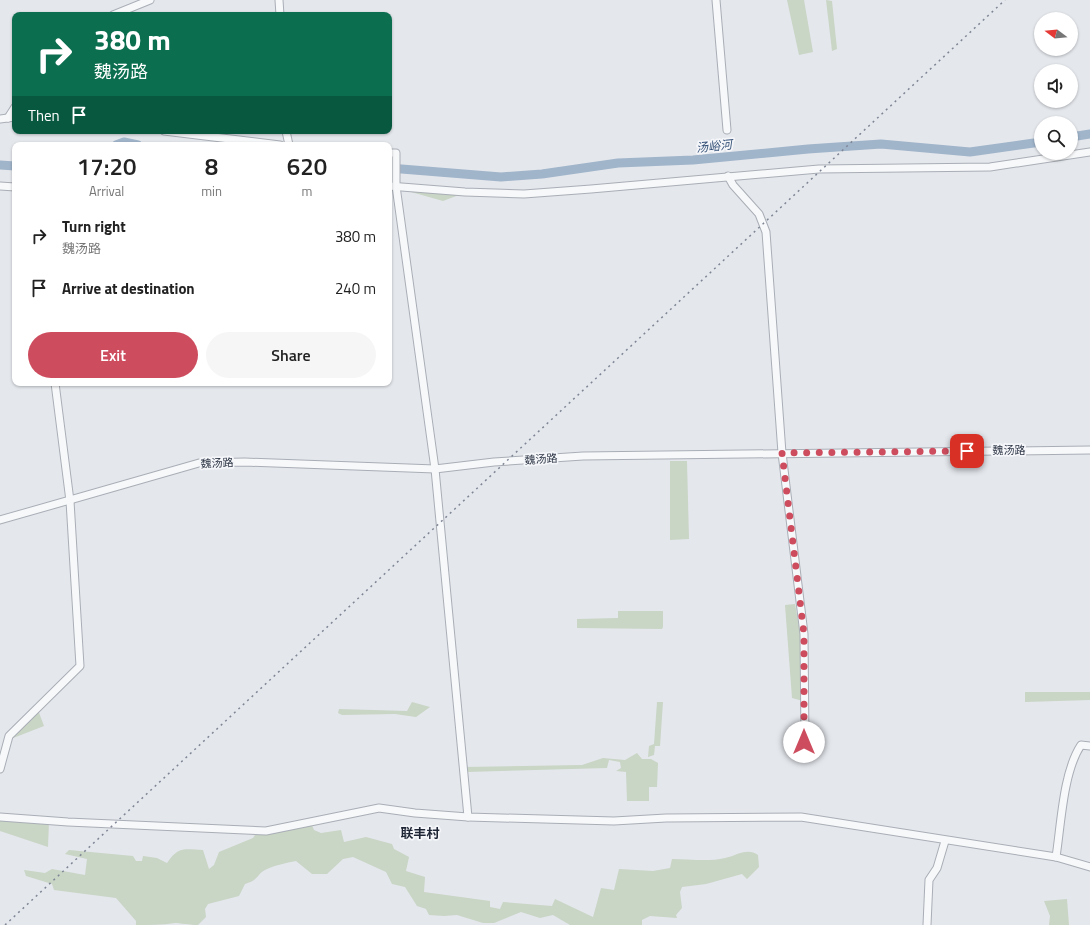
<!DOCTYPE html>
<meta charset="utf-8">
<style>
:root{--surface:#fff;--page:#f6f6f6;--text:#222;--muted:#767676;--accent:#cd4d5e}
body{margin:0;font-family:"Titillium Web","Noto Sans SC",sans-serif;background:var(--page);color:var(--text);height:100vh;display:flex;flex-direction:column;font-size:15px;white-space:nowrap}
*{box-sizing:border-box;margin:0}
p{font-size:13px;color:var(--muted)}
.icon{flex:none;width:22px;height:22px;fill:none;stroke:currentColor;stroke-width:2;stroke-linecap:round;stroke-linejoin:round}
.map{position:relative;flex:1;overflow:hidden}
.panel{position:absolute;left:12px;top:142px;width:380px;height:244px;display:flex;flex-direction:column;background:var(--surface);border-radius:8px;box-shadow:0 1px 3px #0004}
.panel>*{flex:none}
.banner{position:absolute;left:12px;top:12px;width:380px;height:122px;border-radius:8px;box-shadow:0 1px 3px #0004;background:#0b6e4f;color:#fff;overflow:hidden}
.needle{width:26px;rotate:286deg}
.fabs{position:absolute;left:1034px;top:12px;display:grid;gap:8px}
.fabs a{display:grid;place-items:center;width:44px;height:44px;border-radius:50%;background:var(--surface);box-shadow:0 1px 3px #0004;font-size:20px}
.pin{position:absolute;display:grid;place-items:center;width:34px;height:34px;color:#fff;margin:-17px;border-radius:8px;box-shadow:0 2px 6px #0006}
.me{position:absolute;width:44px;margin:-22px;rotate:0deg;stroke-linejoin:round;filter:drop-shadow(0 0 3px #0008)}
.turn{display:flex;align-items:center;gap:14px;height:84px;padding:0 16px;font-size:18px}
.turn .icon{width:52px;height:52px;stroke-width:2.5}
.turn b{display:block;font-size:28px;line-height:34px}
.then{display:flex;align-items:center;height:38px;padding:0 16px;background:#0003;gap:8px;font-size:15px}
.eta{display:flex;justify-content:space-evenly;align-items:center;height:68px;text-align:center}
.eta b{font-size:24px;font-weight:600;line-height:28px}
.cta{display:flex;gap:8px;margin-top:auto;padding:8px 16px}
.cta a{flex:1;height:46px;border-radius:24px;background:var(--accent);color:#fff;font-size:16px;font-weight:600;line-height:46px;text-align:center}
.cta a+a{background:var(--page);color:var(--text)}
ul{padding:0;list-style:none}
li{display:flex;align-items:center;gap:12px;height:52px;padding:0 16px}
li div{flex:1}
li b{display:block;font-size:15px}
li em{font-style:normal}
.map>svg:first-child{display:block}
.green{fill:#c9d5c5}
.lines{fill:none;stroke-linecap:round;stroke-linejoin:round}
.river{stroke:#a0b4ca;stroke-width:9}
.minor-casing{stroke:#a9aeb6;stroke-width:9}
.minor{stroke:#f7f8fa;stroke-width:7}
.rail{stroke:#7e8695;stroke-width:1.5;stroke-dasharray:2 4;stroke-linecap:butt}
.route{stroke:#cd4d5e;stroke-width:7;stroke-dasharray:0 12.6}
.labels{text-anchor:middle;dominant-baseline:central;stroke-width:3.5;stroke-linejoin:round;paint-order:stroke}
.street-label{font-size:11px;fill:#2c3444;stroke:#f4f6f9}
.water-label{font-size:12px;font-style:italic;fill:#365278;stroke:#f4f6f9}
.quarter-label{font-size:13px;font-weight:bold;fill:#1e2535;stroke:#f4f6f9}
</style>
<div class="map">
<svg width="1090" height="925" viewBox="0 0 1090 925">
<rect width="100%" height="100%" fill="#e4e7ec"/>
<!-- green -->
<g class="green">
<polygon points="787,0 804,0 813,52 799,55"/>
<polygon points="826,0 832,1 837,49 832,51"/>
<polygon points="404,190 459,195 443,201"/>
<polygon points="670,461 687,461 689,539 670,540"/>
<polygon points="795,604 803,650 803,701 792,698 785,605"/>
<polygon points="618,611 663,611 663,627 662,629 577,628 577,619 618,618"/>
<polygon points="1025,692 1090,692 1090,700 1025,702"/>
<polygon points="412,702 430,707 416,717 395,714 342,715 338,713 339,709 407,711"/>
<polygon points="657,702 663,702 660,746 655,746 654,755 648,757 649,746 654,744"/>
<polygon points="38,710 44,726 8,740"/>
<polygon points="637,753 642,759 651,759 658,763 657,787 649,787 649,801 627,801 626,772 616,771 621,768 620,762 609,760 607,768 466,772 464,767 582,765 603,758 625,760"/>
<polygon points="0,818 49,822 48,847 0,831"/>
<path d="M 311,823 L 314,830 L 321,833 L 341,830 L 344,842 L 366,837 L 392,844 L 394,849 L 409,857 L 406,871 L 425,877 L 424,892 L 490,901 L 490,907 L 500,909 L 503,902 L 552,906 L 555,899 L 593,917 L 601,888 L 614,890 L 619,869 L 653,871 L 670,868 L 672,859 C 689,859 709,862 725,858 C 736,856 747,847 758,855 L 759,867 L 747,879 L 742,874 L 706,884 L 682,887 L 680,892 L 682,908 L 676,915 L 677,918 L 650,916 L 642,920 L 642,925 L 570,925 L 553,915 L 540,918 L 521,912 L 494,923 L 483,923 L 457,915 L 444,916 L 429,915 L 426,909 L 417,906 L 405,887 L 392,884 L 386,872 L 353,857 L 343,859 L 327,874 L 312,874 L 296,861 C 286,863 275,865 265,870 C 256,875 259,880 245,884 L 239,896 L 208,904 L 205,909 L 206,917 L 198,925 C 191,925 179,923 175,923 C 162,925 149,925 136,925 L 136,921 L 116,898 L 54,890 L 52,884 L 26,876 L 24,870 L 45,873 L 52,869 L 85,875 L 87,859 L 65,854 L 69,850 L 133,856 L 136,861 L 142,861 L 143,856 L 157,858 L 167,863 C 178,846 185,849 203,850 L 209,869 L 214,865 L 219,852 L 253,838 L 257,832 Z"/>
<polygon points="1067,899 1069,925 1049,925 1050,916 1044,901"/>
</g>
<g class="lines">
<!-- river -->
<g class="river">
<polyline points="1071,137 1090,134"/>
<polyline points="116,145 124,142 138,145"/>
<polyline points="0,165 15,166"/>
<polyline points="389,168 501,177 542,174 618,163 693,160 808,149 881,144 970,152 1041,142"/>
</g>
<defs>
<g id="minor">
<polyline points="279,0 280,15"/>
<polyline points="716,0 727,130"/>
<polyline points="113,15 150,0"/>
<polyline points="8,118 15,107"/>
<polyline points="0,119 15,117"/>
<polyline points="164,131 280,145"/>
<polyline points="286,131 289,145"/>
<polyline points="389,153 396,153 396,186 435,469 468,817"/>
<polyline points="728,176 733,185 759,214 766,232 782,453 804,634 805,742"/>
<polyline points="0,186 15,187"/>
<polyline points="389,186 465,192 524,194 591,189 819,169 990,167 1090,152"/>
<polyline points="0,520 199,463 245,462 435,469 494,462 583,456 1090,450"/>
<polyline points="0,769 9,736 80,666 70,501 55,383"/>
<polyline points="0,817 68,822 266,831 379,808 415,813 468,817 614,821 666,818 801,817 1056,857 1090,867"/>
<path d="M 1056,857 C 1061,825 1063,772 1081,745 L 1090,746"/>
<polyline points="927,925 929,880 937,868 945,841"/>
</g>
</defs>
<!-- minor casing -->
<use href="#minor" class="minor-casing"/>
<!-- minor -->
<use href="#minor" class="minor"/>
<!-- rail -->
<polyline class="rail" points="5,925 1005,0"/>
</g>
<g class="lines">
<!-- route -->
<polyline class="route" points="804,742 804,634 782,453 967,451"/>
</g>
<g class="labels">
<!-- street labels -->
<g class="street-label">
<text x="1009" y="450">魏汤路</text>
<text transform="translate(541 459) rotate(-4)">魏汤路</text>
<text transform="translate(217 463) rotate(-3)">魏汤路</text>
</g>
<!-- water labels -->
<g class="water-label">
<text transform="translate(714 146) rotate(-6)">汤峪河</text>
</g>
<!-- quarter labels -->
<g class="quarter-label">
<text x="420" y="833">联丰村</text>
</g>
</g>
</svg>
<div class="fabs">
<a><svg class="needle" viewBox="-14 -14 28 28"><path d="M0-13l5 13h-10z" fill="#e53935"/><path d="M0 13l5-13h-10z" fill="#767676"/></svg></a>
<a><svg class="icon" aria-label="sound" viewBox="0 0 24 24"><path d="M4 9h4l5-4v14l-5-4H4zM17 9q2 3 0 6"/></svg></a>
<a><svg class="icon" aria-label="search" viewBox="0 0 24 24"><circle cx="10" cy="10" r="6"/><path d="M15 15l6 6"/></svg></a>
</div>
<div class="pin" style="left:967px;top:451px;background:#d93025"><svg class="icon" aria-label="arrive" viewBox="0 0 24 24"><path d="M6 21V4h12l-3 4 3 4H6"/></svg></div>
<svg class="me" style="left:804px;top:742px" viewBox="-20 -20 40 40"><circle r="19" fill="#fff"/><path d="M0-13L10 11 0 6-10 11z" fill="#cd4d5e"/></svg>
<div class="banner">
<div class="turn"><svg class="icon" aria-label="right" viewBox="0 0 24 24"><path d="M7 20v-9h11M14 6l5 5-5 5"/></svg><div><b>380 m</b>魏汤路</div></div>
<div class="then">Then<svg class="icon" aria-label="arrive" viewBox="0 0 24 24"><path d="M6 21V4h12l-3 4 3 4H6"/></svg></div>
</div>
<section class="panel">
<div class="eta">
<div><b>17:20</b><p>Arrival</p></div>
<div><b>8</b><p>min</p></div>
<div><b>620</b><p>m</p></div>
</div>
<ul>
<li><svg class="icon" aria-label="right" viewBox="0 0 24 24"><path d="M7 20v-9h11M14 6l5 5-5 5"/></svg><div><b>Turn right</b><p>魏汤路</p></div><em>380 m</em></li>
<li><svg class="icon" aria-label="arrive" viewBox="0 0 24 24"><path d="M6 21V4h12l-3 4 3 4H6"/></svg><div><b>Arrive at destination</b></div><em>240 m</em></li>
</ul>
<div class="cta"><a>Exit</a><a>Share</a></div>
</section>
</div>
